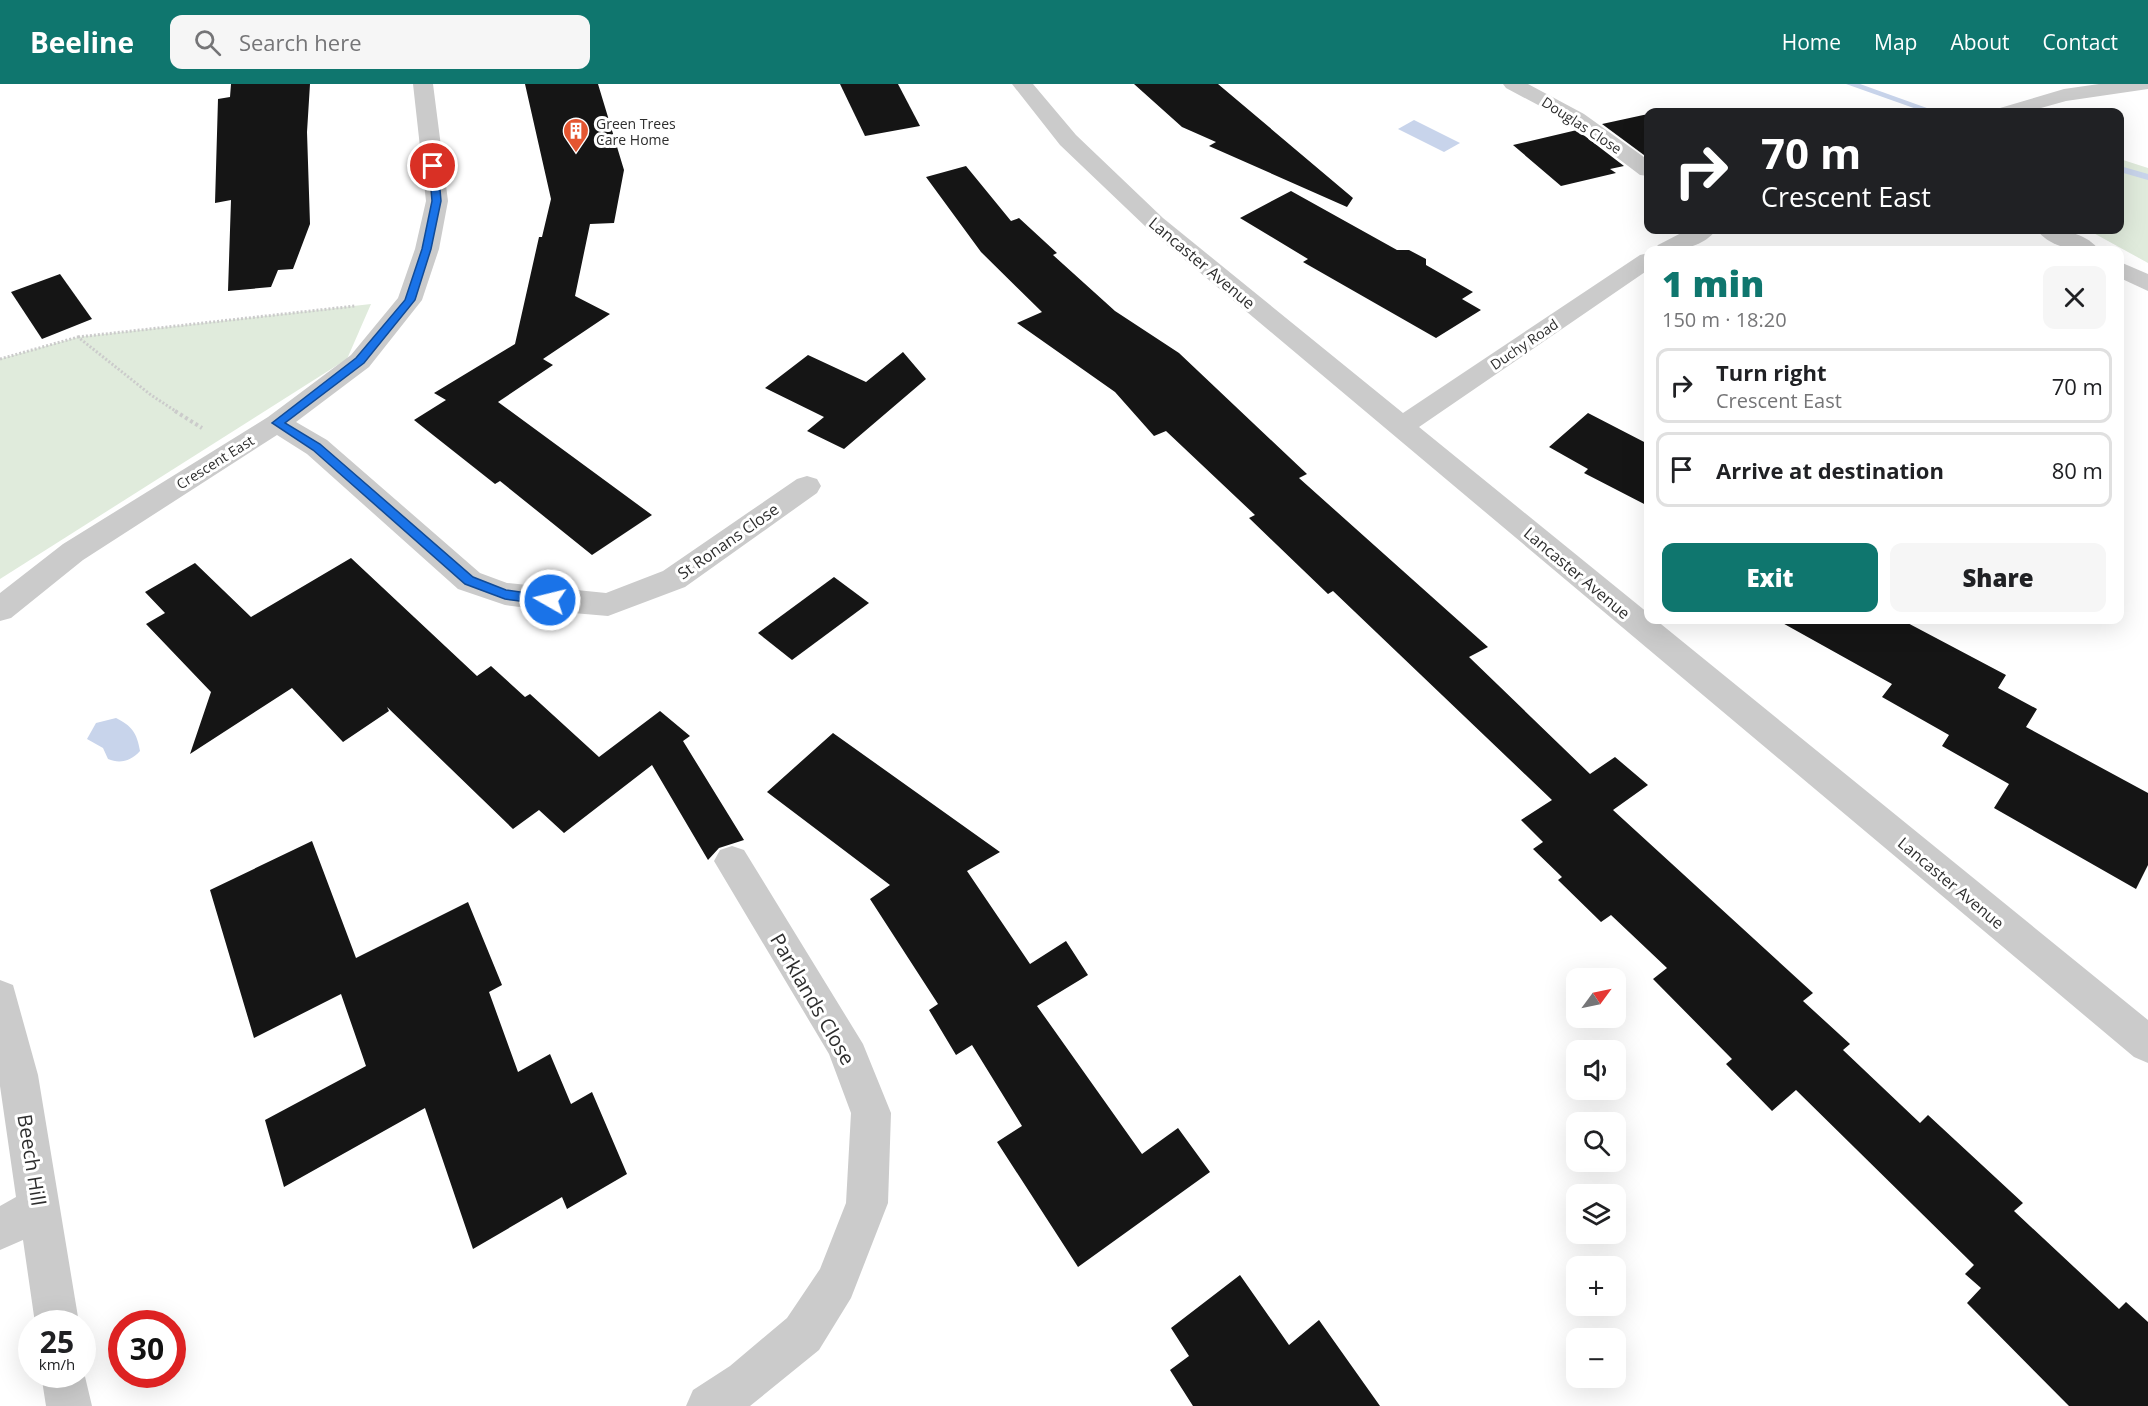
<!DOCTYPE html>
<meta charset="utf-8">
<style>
:root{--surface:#fff;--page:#f6f6f6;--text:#202124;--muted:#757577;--line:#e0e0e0;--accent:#0f766e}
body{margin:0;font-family:"Open Sans",sans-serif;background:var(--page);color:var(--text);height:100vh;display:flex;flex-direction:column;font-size:22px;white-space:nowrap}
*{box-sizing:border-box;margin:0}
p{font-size:20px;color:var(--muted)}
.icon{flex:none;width:33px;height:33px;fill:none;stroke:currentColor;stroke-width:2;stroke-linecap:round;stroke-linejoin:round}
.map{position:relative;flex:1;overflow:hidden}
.side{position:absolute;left:1644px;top:162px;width:480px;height:378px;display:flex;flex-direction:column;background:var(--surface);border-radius:12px;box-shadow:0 6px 24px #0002}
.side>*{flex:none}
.banner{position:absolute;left:1644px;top:24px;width:480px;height:126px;border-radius:12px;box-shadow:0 6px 24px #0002;background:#202124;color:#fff;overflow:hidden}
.needle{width:39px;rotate:57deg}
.controls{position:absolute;left:1566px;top:884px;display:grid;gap:12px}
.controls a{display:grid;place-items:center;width:60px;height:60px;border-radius:12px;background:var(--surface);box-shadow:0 6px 24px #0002;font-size:30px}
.speed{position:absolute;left:18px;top:1226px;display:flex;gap:12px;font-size:30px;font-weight:700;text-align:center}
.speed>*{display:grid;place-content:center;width:78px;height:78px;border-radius:50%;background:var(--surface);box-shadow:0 6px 24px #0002;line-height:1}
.speed small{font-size:15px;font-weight:400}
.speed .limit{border:9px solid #d22;background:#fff;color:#111}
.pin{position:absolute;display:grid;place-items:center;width:51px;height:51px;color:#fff;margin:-26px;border:3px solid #fff;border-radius:50%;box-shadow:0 2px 6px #0007}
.me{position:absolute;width:66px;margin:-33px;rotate:278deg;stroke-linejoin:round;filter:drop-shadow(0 0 4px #0008)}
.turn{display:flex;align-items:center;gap:21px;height:126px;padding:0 18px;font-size:27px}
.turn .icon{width:78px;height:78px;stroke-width:2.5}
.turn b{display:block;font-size:42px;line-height:51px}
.round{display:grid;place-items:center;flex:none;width:63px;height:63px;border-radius:12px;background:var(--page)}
.summary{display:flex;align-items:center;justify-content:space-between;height:102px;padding:0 18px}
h1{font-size:36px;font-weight:800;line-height:45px;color:var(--accent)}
.cta{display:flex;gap:12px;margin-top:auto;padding:12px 18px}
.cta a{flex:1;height:69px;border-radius:12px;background:var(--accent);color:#fff;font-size:24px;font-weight:800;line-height:69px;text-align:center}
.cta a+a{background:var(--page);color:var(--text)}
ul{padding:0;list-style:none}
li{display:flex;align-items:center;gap:18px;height:75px;margin:0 12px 9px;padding:0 6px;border:3px solid var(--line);border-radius:12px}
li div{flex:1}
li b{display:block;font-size:22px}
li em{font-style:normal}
header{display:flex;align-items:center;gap:36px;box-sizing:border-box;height:84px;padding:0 30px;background:var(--accent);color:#fff}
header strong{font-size:28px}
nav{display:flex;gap:33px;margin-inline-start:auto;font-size:21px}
.search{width:420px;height:54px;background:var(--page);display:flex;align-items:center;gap:15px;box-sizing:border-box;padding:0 21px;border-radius:12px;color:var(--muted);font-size:22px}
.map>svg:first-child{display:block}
.green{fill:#e0ebdc}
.water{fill:#c8d4eb}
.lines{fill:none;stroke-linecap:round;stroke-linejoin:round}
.stream{fill:#c8d4eb;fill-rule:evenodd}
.building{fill:#151515}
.path-far1{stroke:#cbcbcb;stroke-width:3;stroke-dasharray:2 2;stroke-linecap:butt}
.path{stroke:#cbcbcb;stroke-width:4;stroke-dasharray:3 3;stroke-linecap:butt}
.minor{fill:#cbcbcb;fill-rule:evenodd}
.route{fill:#1a73e8;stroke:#114b97;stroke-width:1.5}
.labels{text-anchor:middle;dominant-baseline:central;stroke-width:6;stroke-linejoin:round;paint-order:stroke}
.far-poi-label{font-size:14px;fill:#2e2e2e;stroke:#fff;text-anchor:start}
.far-street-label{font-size:14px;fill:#2e2e2e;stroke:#fff}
.street-label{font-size:16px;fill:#2e2e2e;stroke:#fff}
.near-street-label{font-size:20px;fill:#2e2e2e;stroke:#fff}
</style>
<header>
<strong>Beeline</strong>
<div class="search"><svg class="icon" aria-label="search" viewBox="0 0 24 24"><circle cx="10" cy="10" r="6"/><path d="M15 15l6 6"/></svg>Search here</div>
<nav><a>Home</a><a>Map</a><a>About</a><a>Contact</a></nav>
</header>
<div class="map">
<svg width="2148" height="1322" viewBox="0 0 2148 1322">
<rect width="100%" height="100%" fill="#fff"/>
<!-- green -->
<g class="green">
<polygon points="2120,75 2148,84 2148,179 2088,146 2120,146"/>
<polygon points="371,220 347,275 0,495 0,275 78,253"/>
</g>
<!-- water -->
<g class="water">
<polygon points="1414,36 1460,59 1444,68 1398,45"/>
<path d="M 116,634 C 132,642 137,649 140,667 C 131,677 120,680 108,675 L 103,664 L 87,655 L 96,639 Z"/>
</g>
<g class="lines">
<!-- stream -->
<g class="stream">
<polygon points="1846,0 1860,0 1938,28 1925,28"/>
<polygon points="2120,82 2148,90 2148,96 2120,88"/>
</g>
</g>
<!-- building -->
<g class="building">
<polygon points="231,0 310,0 307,48 310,140 293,185 278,186 271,203 228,207 231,116 215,119 218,15 230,13"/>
<polygon points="525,0 598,0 624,86 614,139 590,140 575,212 610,230 543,275 553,281 498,318 652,431 592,471 500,397 495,400 414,336 446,316 434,309 515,260 539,153 542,153 551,115"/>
<polygon points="840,0 898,0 920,42 865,52"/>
<polygon points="1134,0 1218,0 1353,114 1347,123 1209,62 1216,58 1182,43"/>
<polygon points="1648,30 1648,74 1602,40"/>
<polygon points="1577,46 1624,82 1610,85 1616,89 1561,102 1513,61"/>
<polygon points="966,82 1011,137 1019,134 1057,169 1053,171 1115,227 1179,269 1307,390 1299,394 1488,563 1469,573 1590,690 1615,673 1648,701 1613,726 1813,909 1803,917 1850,960 1843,966 1920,1039 1928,1031 2023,1119 2014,1127 2119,1225 2126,1218 2148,1238 2148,1322 2069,1322 1967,1219 1981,1204 1965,1190 1974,1181 1796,1006 1772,1027 1726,980 1732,975 1653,895 1667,884 1611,831 1601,838 1558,796 1562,793 1533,765 1543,758 1521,736 1552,716 1333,507 1328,510 1249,434 1255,431 1166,347 1154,352 1115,308 1017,239 1042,228 981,168 926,93"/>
<polygon points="1291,107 1397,166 1409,166 1426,175 1426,181 1473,208 1462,215 1481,226 1436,254 1303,178 1308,175 1240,134"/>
<polygon points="60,190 92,235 42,255 11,208"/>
<polygon points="903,268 926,295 844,365 807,347 824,333 765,304 808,271 866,298"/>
<polygon points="1588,329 1648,360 1648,422 1584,389 1588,385 1549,363"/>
<polygon points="351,474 477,592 491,582 525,613 530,610 599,673 660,627 690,652 683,657 744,756 719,764 708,776 652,681 564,749 539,726 513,745 387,623 389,627 343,658 292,604 190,670 211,608 146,540 165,529 145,508 195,479 251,533"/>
<polygon points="834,493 869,519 792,576 758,549"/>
<polygon points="1777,536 1902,536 2006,591 1998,604 2037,625 2026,643 2148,709 2148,781 2136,805 1994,724 2009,700 1942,662 1949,651 1882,613 1892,600"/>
<polygon points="833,649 1000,768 967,787 1030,880 1066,857 1088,891 1037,922 1142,1070 1178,1044 1210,1088 1078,1183 997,1058 1022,1042 972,961 956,971 929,926 938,920 870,815 890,801 767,708"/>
<polygon points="312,757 356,874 468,818 502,901 489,908 518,988 550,970 571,1020 592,1008 627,1090 567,1125 562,1113 473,1165 425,1024 284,1103 265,1036 366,982 341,910 254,954 210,806"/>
<polygon points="1240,1191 1289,1261 1319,1236 1380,1322 1193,1322 1170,1286 1189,1272 1171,1244"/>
</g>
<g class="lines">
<!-- path-far1 -->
<g class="path-far1">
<polyline points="78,253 355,222"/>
<polyline points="0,275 78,253 151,311 177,328"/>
</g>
<!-- path -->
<polyline class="path" points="175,327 202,344"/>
<!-- minor -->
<g class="minor">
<polygon points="413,0 433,0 448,117 439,165 422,216 369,283 296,338 327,356 480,489 507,499 606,509 663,487 797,395 807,392 817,395 821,402 817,409 685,503 608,532 550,527 505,521 458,505 307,370 277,351 83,476 11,534 0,537 0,509 63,460 268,333 351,271 398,214 415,165 426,117"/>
<polygon points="1012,0 1033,0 1076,51 1163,134 1403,329 1640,171 1648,169 1648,186 1419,343 1648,529 1648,536 1656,536 2148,936 2148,979 2134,973 1147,144 1060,61"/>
<polygon points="1503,0 1528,0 1584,30 1648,76 1648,92 1640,91 1570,38 1506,4"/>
<polygon points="2099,0 2148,0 2148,5 2066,17 2027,28 1997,28 2000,24 2064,5"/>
<path d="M 1687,146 L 1716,146 C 1703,164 1674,168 1654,166 L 1658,161 Z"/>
<path d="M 2037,146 C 2057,144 2086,148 2099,166 C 2079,168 2050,164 2037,146 Z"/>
<polygon points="2120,178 2148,190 2148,207 2120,194"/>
<polygon points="732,762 744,766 863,960 891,1029 888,1119 851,1214 819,1266 750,1322 686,1322 693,1306 730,1282 787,1234 820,1185 846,1119 851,1029 829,970 714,777 720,766"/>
<polygon points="0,896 13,901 38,991 79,1239 35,1239 23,1156 0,1166 0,1122 16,1113 0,1002"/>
<polygon points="82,1280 92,1322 46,1322 41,1290 82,1290"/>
</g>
</g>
<!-- route -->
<polygon class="route" points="433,79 438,82 441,117 431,165 415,216 364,279 285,339 320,360 473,493 506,506 555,513 556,516 550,521 505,515 465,500 313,366 272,339 356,274 405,216 422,165 432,117 429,82"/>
<!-- icons -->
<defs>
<symbol id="building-pin" viewBox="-11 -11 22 30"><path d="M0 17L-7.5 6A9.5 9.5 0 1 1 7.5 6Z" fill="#e45631" stroke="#fff"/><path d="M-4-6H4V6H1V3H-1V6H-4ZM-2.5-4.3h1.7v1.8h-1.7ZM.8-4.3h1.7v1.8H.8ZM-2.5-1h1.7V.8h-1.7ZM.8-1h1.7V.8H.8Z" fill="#fff"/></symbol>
</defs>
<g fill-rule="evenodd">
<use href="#building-pin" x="561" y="32" width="30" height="40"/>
</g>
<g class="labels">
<!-- far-poi labels -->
<g class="far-poi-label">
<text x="596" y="39">Green Trees<tspan x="596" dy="16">Care Home</tspan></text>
</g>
<!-- far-street labels -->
<g class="far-street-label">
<text transform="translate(1582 41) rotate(33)">Douglas Close</text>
<text transform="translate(1524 260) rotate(-34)">Duchy Road</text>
<text transform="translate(215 378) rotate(-32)">Crescent East</text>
</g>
<!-- street labels -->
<g class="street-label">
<text transform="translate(1202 179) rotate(40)">Lancaster Avenue</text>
<text transform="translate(728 457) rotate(-35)">St Ronans Close</text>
<text transform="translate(1577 489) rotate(40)">Lancaster Avenue</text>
<text transform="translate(1951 799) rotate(40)">Lancaster Avenue</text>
</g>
<!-- near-street labels -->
<g class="near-street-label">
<text transform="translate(813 915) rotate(60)">Parklands Close</text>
<text transform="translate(32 1076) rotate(81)">Beech Hill</text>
</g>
</g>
</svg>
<div class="controls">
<a><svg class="needle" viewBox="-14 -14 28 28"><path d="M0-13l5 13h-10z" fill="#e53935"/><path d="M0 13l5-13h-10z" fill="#757577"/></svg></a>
<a><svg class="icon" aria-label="sound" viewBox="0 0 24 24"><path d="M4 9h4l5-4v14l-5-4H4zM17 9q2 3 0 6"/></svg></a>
<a><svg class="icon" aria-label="search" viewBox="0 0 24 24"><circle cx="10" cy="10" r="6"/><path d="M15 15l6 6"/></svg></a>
<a><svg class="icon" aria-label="layers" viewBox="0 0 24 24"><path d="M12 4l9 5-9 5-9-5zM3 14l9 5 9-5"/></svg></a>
<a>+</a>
<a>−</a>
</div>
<div class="speed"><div>25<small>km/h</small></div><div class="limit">30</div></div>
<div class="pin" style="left:433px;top:82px;background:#d93025"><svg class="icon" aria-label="arrive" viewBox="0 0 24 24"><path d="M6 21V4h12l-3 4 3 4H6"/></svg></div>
<svg class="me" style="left:550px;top:516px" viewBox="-20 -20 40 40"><circle r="17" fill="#1a73e8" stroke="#fff" stroke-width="3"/><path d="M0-11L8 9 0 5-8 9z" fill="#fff"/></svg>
<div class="banner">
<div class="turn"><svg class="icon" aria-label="right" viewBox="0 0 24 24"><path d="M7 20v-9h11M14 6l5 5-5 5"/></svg><div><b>70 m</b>Crescent East</div></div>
</div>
<section class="side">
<div class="summary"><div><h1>1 min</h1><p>150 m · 18:20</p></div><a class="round"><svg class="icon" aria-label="close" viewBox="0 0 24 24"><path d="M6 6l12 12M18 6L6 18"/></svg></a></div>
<ul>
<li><svg class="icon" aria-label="right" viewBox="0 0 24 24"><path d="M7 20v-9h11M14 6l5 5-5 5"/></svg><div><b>Turn right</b><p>Crescent East</p></div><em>70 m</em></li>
<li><svg class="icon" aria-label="arrive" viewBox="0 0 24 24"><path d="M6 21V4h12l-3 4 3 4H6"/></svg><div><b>Arrive at destination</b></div><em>80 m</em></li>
</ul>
<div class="cta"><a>Exit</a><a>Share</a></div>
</section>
</div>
